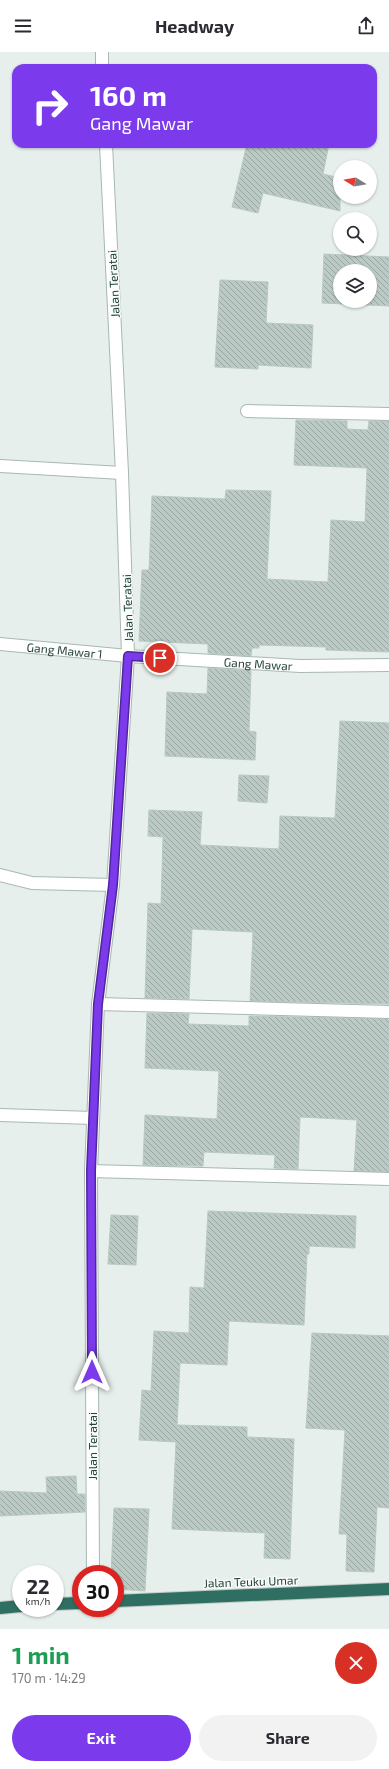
<!DOCTYPE html>
<meta charset="utf-8">
<style>
:root{--surface:#fff;--page:#f2f2f3;--text:#2b2b33;--muted:#7c7c81;--accent:#7c3aed}
body{margin:0;font-family:"Exo 2",sans-serif;background:var(--page);color:var(--text);height:100vh;display:flex;flex-direction:column;font-size:15px;white-space:nowrap}
*{box-sizing:border-box;margin:0}
p{font-size:13px;color:var(--muted)}
.icon{flex:none;width:22px;height:22px;fill:none;stroke:currentColor;stroke-width:2;stroke-linecap:round;stroke-linejoin:round}
.map{position:relative;height:1577px;overflow:hidden}
.side{display:flex;flex-direction:column;background:var(--surface);flex:1}
.side>*{flex:none}
.hud{position:absolute;left:12px;top:12px;width:365px;height:84px;border-radius:12px;box-shadow:0 1px 3px #0004;background:#7c3aed;color:#fff;overflow:hidden}
.needle{width:26px;rotate:281deg}
.tools{position:absolute;left:333px;top:108px;display:grid;gap:8px}
.tools a{display:grid;place-items:center;width:44px;height:44px;border-radius:50%;background:var(--surface);box-shadow:0 1px 3px #0004;font-size:20px}
.speed{position:absolute;left:12px;top:1513px;display:flex;gap:8px;font-size:20px;font-weight:700;text-align:center}
.speed>*{display:grid;place-content:center;width:52px;height:52px;border-radius:50%;background:var(--surface);box-shadow:0 1px 3px #0004;line-height:1}
.speed small{font-size:10px;font-weight:400}
.speed .limit{border:6px solid #d22;background:#fff;color:#111}
.pin{position:absolute;display:grid;place-items:center;width:34px;height:34px;color:#fff;margin:-17px;border:2px solid #fff;border-radius:50%;box-shadow:0 1px 4px #0007}
.me{position:absolute;width:44px;margin:-22px;rotate:0deg;stroke-linejoin:round;filter:drop-shadow(0 0 3px #0008)}
.turn{display:flex;align-items:center;gap:14px;height:84px;padding:0 12px;font-size:18px}
.turn .icon{width:52px;height:52px;stroke-width:2.5}
.turn b{display:block;font-size:28px;line-height:34px}
.round{display:grid;place-items:center;flex:none;width:42px;height:42px;border-radius:21px;background:var(--page)}
.overview{display:flex;align-items:center;justify-content:space-between;height:68px;padding:0 12px}
h1{font-size:24px;font-weight:700;line-height:30px;color:#1e9e55}
.primary-button{display:flex;gap:8px;margin-top:auto;padding:8px 12px}
.primary-button a{flex:1;height:46px;border-radius:24px;background:var(--accent);color:#fff;font-size:16px;font-weight:700;line-height:46px;text-align:center}
.primary-button a+a{background:var(--page);color:var(--text)}
header{display:flex;justify-content:space-between;align-items:center;height:52px;padding:0 12px;background:var(--surface);font-size:18px;font-weight:700}
.map>svg:first-child{display:block}
.building{fill:url(#building-back-hatch);stroke:#b8c9c2;fill-rule:evenodd}
.lines{fill:none;stroke-linecap:round;stroke-linejoin:round}
.minor-casing{stroke:#a8b8b2;stroke-width:14}
.highway-casing{stroke:#c2cac8;stroke-width:14}
.minor{stroke:#fff;stroke-width:12}
.highway{stroke:#2f6f62;stroke-width:12}
.route-casing{stroke:#51269a;stroke-width:10}
.route{stroke:#7c3aed;stroke-width:7}
.labels{text-anchor:middle;dominant-baseline:central;stroke-width:3;stroke-linejoin:round;paint-order:stroke}
.street-label{font-size:12px;fill:#24423a;stroke:#f7fbf9}
</style>
<header><svg class="icon" aria-label="menu" viewBox="0 0 24 24"><path d="M4 6h16M4 12h16M4 18h16"/></svg>Headway<svg class="icon" aria-label="share" viewBox="0 0 24 24"><path d="M12 15V3M7 8l5-5 5 5M5 13v7h14v-7"/></svg></header>
<div class="map">
<svg width="389" height="1577" viewBox="0 0 389 1577">
<defs>
<pattern id="building-back-hatch" width="6" height="6" patternUnits="userSpaceOnUse"><rect width="6" height="6" fill="#bbcac4"/><path d="M-1 5l2 2M0 0l6 6M5-1l2 2" fill="none" stroke="#98a6a0"/></pattern>
</defs>
<rect width="100%" height="100%" fill="#e6efeb"/>
<!-- building -->
<g class="building">
<polygon points="247,92 329,92 323,122 340,126 340,159 263,141 258,161 232,155"/>
<path d="M 324,202 L 389,205 L 389,254 L 322,251 ZM 340,219 L 370,219 L 370,249 L 340,249 Z"/>
<polygon points="220,228 268,230 266,271 313,273 311,316 258,313 258,317 215,315"/>
<polygon points="296,368 347,369 347,377 368,378 369,369 389,369 389,600 326,598 326,595 259,593 259,596 252,596 251,604 208,601 208,592 139,589 142,518 149,518 152,444 225,447 226,438 271,439 267,527 328,530 331,468 365,470 367,416 294,413"/>
<polygon points="208,616 251,619 249,679 256,680 255,708 165,704 167,640 207,642"/>
<polygon points="340,669 389,671 389,952 250,949 253,880 192,877 189,947 145,946 148,851 161,852 163,785 148,784 149,758 202,760 200,793 279,797 280,764 335,766"/>
<polygon points="239,723 269,724 267,751 238,749"/>
<polygon points="147,961 189,962 188,972 249,974 249,964 389,967 389,1120 354,1119 357,1068 300,1065 298,1117 274,1116 275,1103 204,1100 203,1114 143,1113 145,1063 217,1067 219,1019 145,1016"/>
<polygon points="208,1159 356,1164 355,1196 309,1194 309,1202 307,1202 304,1273 229,1269 227,1313 180,1311 177,1373 247,1375 247,1385 294,1387 290,1507 264,1506 265,1481 172,1477 176,1390 139,1388 142,1338 151,1339 154,1279 189,1281 190,1235 204,1236"/>
<polygon points="111,1163 138,1164 136,1213 108,1212"/>
<polygon points="312,1281 389,1284 389,1456 377,1455 374,1520 346,1519 347,1482 339,1482 345,1378 306,1376"/>
<polygon points="76,1424 77,1442 85,1442 85,1460 0,1464 0,1439 47,1441 46,1425"/>
<polygon points="114,1456 149,1457 145,1539 115,1537 115,1522 111,1522"/>
</g>
<g class="lines">
<defs>
<g id="minor">
<polyline points="102,0 102,16"/>
<polyline points="247,359 389,362"/>
<polyline points="0,414 122,421"/>
<path id="s1" d="M 0,592 L 128,604 L 300,614 L 389,613"/>
<polyline points="0,823 32,831 113,833"/>
<polyline points="98,952 389,960"/>
<polyline points="0,1063 93,1066"/>
<polyline points="91,1119 389,1127"/>
<polyline points="93,1522 91,1119 98,952 113,833 128,604 122,421 106,92"/>
</g>
<g id="highway">
<polyline points="115,1549 389,1537"/>
<polyline points="55,1552 81,1551"/>
<polyline points="0,1556 21,1554"/>
</g>
</defs>
<!-- minor casing -->
<use href="#minor" class="minor-casing"/>
<!-- highway casing -->
<use href="#highway" class="highway-casing"/>
<!-- minor -->
<use href="#minor" class="minor"/>
<!-- highway -->
<use href="#highway" class="highway"/>
</g>
<g class="lines">
<defs>
<polyline id="route" points="92,1320 91,1119 98,952 113,833 128,604 160,606"/>
</defs>
<!-- route casing -->
<use href="#route" class="route-casing"/>
<!-- route -->
<use href="#route" class="route"/>
</g>
<g class="labels">
<!-- street labels -->
<g class="street-label">
<text transform="translate(113 232) rotate(-93)">Jalan Teratai</text>
<text transform="translate(127 556) rotate(-92)">Jalan Teratai</text>
<text stroke="none"><textPath href="#s1" startOffset="65">Gang Mawar 1</textPath></text>
<text stroke="none"><textPath href="#s1" startOffset="259">Gang Mawar</textPath></text>
<text transform="translate(92 1394) rotate(-90)">Jalan Teratai</text>
<text transform="translate(251 1529) rotate(-2)">Jalan Teuku Umar</text>
</g>
</g>
</svg>
<div class="tools">
<a><svg class="needle" viewBox="-14 -14 28 28"><path d="M0-13l5 13h-10z" fill="#e53935"/><path d="M0 13l5-13h-10z" fill="#7c7c81"/></svg></a>
<a><svg class="icon" aria-label="search" viewBox="0 0 24 24"><circle cx="10" cy="10" r="6"/><path d="M15 15l6 6"/></svg></a>
<a><svg class="icon" aria-label="layers" viewBox="0 0 24 24"><path d="M12 4l9 5-9 5-9-5zM3 14l9 5 9-5"/></svg></a>
</div>
<div class="speed"><div>22<small>km/h</small></div><div class="limit">30</div></div>
<div class="pin" style="left:160px;top:606px;background:#d93025"><svg class="icon" aria-label="arrive" viewBox="0 0 24 24"><path d="M6 21V4h12l-3 4 3 4H6"/></svg></div>
<svg class="me" style="left:92px;top:1320px" viewBox="-20 -20 40 40"><path d="M0-17L14 15 0 8-14 15z" fill="#7c3aed" stroke="#fff" stroke-width="4"/></svg>
<div class="hud">
<div class="turn"><svg class="icon" aria-label="right" viewBox="0 0 24 24"><path d="M7 20v-9h11M14 6l5 5-5 5"/></svg><div><b>160 m</b>Gang Mawar</div></div>
</div>
</div>
<section class="side">
<div class="overview"><div><h1>1 min</h1><p>170 m · 14:29</p></div><a class="round" style="background:#d93025;color:#fff"><svg class="icon" aria-label="close" viewBox="0 0 24 24"><path d="M6 6l12 12M18 6L6 18"/></svg></a></div>
<div class="primary-button"><a>Exit</a><a>Share</a></div>
</section>
